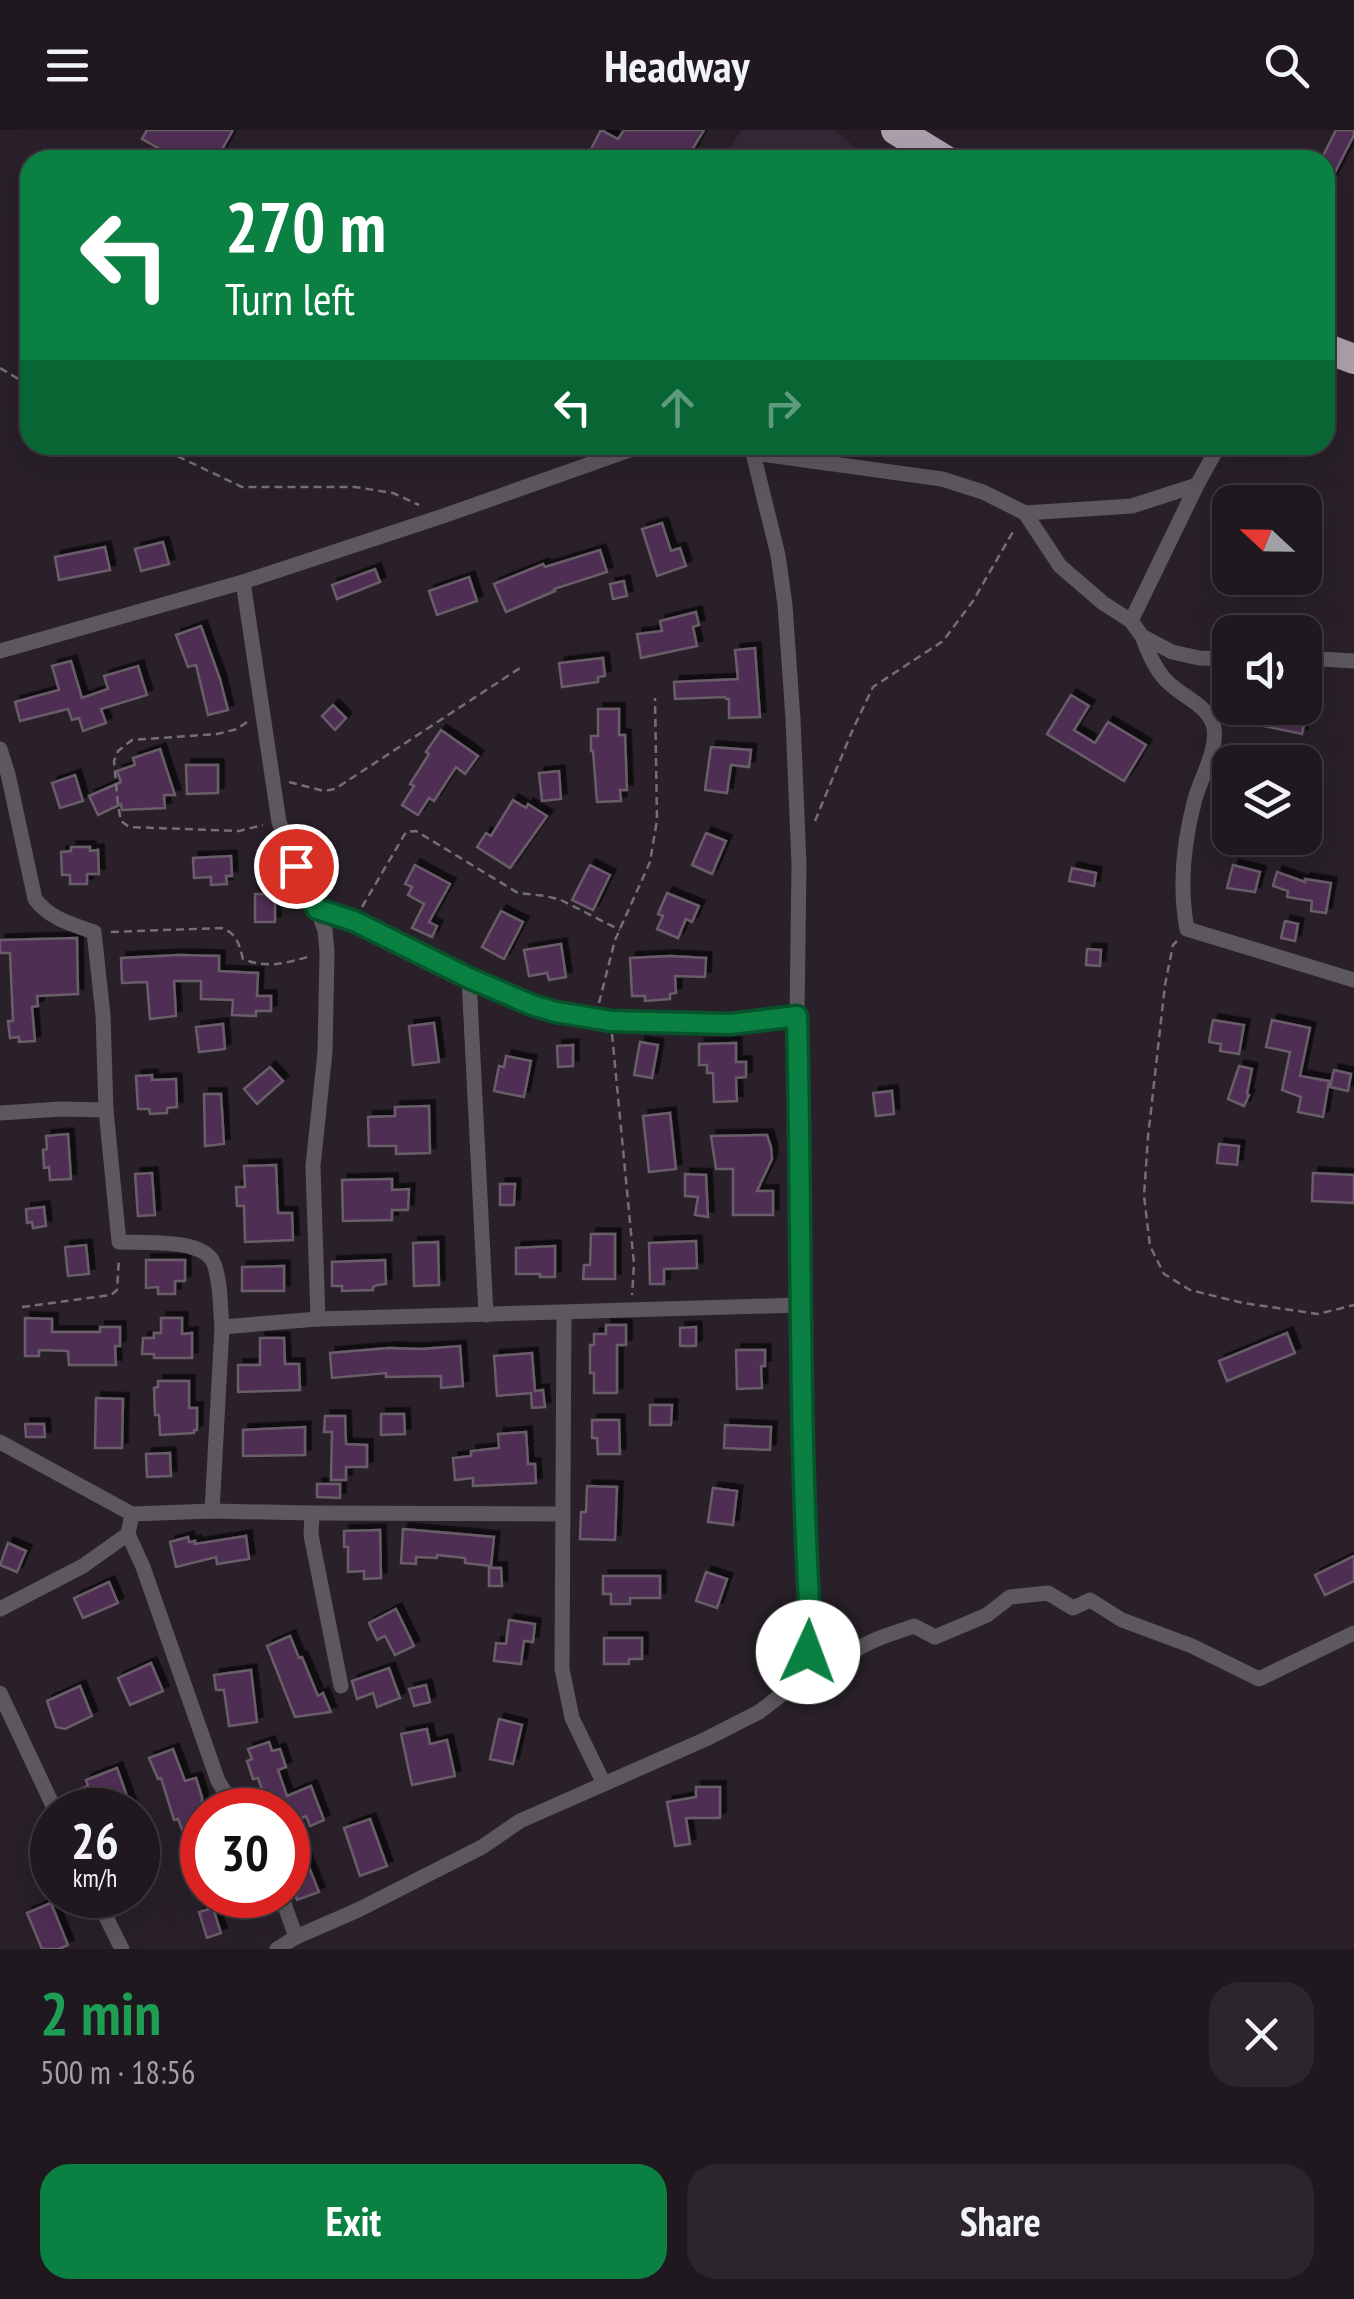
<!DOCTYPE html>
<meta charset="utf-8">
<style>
:root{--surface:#1f181f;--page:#2c252c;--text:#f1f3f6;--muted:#a1a0a4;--line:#3c373d;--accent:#0b8043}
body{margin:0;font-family:"PT Sans Narrow",sans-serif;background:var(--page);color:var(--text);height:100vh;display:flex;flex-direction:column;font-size:38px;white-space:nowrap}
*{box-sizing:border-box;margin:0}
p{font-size:32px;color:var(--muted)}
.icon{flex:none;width:55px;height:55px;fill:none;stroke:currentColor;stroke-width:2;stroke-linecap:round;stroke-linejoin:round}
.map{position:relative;height:1819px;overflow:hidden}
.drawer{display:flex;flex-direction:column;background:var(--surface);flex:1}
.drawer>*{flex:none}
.banner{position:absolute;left:20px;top:20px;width:1315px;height:305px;border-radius:30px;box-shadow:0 10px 40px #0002,0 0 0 2px var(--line);background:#0b8043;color:#fff;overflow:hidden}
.needle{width:65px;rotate:292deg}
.tools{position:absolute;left:1212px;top:355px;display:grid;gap:20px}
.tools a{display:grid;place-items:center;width:110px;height:110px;border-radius:20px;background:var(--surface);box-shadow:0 10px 40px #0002,0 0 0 2px var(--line);font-size:50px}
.speed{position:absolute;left:30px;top:1658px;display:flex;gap:20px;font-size:50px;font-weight:700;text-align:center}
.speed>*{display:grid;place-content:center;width:130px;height:130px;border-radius:50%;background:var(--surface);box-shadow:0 10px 40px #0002,0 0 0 2px var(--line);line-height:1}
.speed small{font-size:25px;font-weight:400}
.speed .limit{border:15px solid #d22;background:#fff;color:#111}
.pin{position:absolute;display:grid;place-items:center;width:85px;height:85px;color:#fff;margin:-42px;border:5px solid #fff;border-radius:50%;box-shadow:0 2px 10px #0007}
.me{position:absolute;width:110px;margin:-55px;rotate:2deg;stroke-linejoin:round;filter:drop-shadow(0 0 8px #0008)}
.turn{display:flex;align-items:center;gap:35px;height:210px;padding:0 40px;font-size:45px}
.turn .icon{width:130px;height:130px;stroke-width:2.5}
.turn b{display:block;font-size:70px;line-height:85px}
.lanes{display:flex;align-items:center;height:95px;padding:0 40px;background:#0003;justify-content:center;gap:50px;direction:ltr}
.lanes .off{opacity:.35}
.round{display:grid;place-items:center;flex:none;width:105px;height:105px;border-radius:30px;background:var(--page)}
.overview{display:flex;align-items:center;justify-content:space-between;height:170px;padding:0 40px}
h1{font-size:60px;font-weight:700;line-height:75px;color:#1e9e55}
.button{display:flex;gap:20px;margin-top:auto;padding:20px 40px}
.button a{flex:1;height:115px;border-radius:30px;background:var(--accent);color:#fff;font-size:40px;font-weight:700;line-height:115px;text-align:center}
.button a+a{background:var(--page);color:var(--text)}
header{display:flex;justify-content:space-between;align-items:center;height:130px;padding:0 40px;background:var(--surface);font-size:45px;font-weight:700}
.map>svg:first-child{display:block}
.built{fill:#352836}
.building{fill:#502f53;stroke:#685d69;stroke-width:2.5;filter:url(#shadow)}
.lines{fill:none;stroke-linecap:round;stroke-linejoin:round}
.path{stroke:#766e76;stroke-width:2.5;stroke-dasharray:8 5;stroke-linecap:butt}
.street{stroke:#5d585d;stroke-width:15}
.highway{stroke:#ada1ae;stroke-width:30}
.route-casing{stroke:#07532c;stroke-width:25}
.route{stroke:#0b8043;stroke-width:18}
</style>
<header><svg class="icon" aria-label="menu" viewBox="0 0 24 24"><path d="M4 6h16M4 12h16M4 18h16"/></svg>Headway<svg class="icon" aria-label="search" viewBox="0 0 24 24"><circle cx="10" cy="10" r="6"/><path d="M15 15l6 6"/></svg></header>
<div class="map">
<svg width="1354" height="1819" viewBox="0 0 1354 1819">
<defs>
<filter id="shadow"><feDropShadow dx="5.5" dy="-5.5" stdDeviation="0" flood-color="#0009"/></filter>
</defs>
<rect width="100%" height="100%" fill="#292029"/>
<!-- built -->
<polygon class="built" points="742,0 834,0 871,30 721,30"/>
<!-- building -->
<g class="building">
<polygon points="147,0 233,0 216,30 180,30 142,9"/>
<polygon points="601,0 618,9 624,0 704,0 686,30 608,30 590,21"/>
<polygon points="1336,0 1354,0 1354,5 1325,62 1325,30 1321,30"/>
<polygon points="662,393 671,421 680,418 686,436 657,446 642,399"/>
<polygon points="163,412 169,434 141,441 135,419"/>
<polygon points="105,417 110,440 59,450 55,427"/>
<polygon points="600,420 607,442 554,459 555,461 506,482 494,454 543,434 545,437"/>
<polygon points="375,439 380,452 337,469 332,455"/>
<polygon points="469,447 477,471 437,485 429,461"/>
<polygon points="624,451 627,466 613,469 610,454"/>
<polygon points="696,482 699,495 693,497 697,516 641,528 637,504 662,501 660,491"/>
<polygon points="201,496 220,549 228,580 208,585 196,535 188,537 176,505"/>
<polygon points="755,518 760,587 729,588 729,569 726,569 725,567 675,569 674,552 738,549 735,520"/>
<polygon points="603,528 605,546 598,547 598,552 562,557 559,533"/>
<polygon points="71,531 82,568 108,559 104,546 138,536 147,565 101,579 106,593 83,601 79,588 72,590 68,579 20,591 15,572 59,560 52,536"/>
<polygon points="1071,565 1089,576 1074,600 1095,613 1108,592 1146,615 1124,651 1047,604"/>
<polygon points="333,575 346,588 335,600 322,586"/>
<polygon points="1263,578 1306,586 1302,604 1259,595"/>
<polygon points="598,579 619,579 619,605 625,605 627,660 620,660 621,671 597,672 593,621 591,621 591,606 598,606"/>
<polygon points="441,600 478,626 465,644 456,637 434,671 429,668 418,685 402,675 414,656 410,654 429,624 426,622"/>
<polygon points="711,617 751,620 749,637 731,635 727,663 705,660"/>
<polygon points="160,619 175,665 164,665 165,678 122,680 121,674 98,685 89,666 121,652 117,641 135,635 133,628"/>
<polygon points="186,635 218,635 218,663 187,664"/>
<polygon points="559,641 561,669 542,671 539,643"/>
<polygon points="75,645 83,671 60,678 52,653"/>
<polygon points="513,670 526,678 528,674 547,686 510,738 477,717 486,703 491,706"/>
<polygon points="706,703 726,711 712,744 692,735"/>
<polygon points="71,717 90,717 90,721 98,720 99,744 87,744 87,754 70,754 70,745 62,745 61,722 71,721"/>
<polygon points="231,726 232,746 226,746 227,754 211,755 211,747 194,748 193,728"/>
<polygon points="415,735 450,754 429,792 437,796 432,807 412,798 424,774 408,765 412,757 405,754"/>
<polygon points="590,735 610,745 593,780 572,770"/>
<polygon points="1233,735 1260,742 1255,762 1227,758"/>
<polygon points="1072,738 1096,743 1094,756 1069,751"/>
<polygon points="1277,742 1305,752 1305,749 1331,753 1326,783 1311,781 1312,771 1287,767 1288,761 1273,756"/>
<polygon points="667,763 699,776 692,792 686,789 678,808 657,799 663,786 658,784"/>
<rect x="255" y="764" width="20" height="28"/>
<polygon points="501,781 523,792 504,829 482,817"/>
<polygon points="1285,791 1298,794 1295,811 1281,808"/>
<polygon points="77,808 78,864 37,866 38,876 32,877 35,911 19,912 19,907 10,908 8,891 13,891 10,823 0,823 0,810"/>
<polygon points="561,814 566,847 549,850 547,843 529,846 524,820"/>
<polygon points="1087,819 1101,820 1100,836 1086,835"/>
<polygon points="179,825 219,826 219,841 258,843 257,866 271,866 271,881 256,881 256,886 232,885 233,870 201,869 201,851 174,851 176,886 150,889 147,852 122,853 121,828"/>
<polygon points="670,826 706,828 705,847 675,846 676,863 670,864 670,869 645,871 645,866 632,866 630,828"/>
<polygon points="1213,890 1244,895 1239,924 1220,921 1221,914 1209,912"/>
<polygon points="1272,890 1310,898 1300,946 1329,951 1323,987 1298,982 1301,967 1282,960 1290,922 1266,917"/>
<polygon points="434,893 439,932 413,935 409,896"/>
<polygon points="223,894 225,919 199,922 196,897"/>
<polygon points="640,912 658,915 652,948 634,945"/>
<polygon points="736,913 736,932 746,932 746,947 736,948 737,971 714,972 713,943 707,943 707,935 699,935 699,914"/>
<polygon points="573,915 573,936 558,937 557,916"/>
<polygon points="506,926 531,931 524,967 494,961 499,936 504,937"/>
<polygon points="1239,936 1252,939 1247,964 1249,965 1244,976 1228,969"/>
<polygon points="270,937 283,951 257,974 244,959"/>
<polygon points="1334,940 1351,944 1348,961 1330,957"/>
<polygon points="152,945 152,950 176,949 177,977 167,978 167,983 150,984 149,979 138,979 136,946"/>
<polygon points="892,961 894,984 876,986 873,963"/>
<polygon points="204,964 221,964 224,1014 205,1016"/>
<polygon points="429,976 430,1023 396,1024 396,1016 369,1016 368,987 395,986 395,977"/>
<polygon points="670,983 676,1039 649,1042 643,986"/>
<polygon points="68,1004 71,1049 50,1050 49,1037 44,1038 43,1020 47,1019 46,1006"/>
<polygon points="767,1005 771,1017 772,1029 757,1061 773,1061 773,1085 733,1085 733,1039 716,1039 711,1006"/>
<polygon points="1219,1014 1239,1016 1237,1035 1217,1033"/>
<polygon points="276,1035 278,1083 292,1083 293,1110 245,1112 244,1076 237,1076 236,1057 245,1057 244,1036"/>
<polygon points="152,1043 155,1085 138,1086 135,1044"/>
<polygon points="1313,1043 1354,1045 1354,1073 1312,1071"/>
<polygon points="685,1044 706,1045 708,1087 695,1085 698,1067 685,1066"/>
<polygon points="392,1049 392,1060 409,1059 408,1080 392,1080 392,1090 343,1091 342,1050"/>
<polygon points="500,1054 515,1054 514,1075 500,1075"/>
<polygon points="44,1077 46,1096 33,1098 32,1092 27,1093 26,1079"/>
<polygon points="591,1104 615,1104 615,1149 583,1149 584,1135 590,1135"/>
<polygon points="696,1111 697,1138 664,1139 664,1154 650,1154 649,1113"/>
<polygon points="438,1112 439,1155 414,1156 413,1113"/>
<polygon points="86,1115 89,1144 68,1146 65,1117"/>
<polygon points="555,1116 555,1147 540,1147 540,1144 516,1144 516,1118"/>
<polygon points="146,1130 185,1130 185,1151 175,1151 175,1164 158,1164 158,1157 146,1158"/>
<polygon points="385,1130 386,1154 377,1155 373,1157 373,1160 342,1161 342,1156 332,1156 332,1132"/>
<polygon points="284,1136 284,1161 242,1161 242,1137"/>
<polygon points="25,1188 52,1189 52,1202 100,1202 100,1197 120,1197 120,1216 115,1216 116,1235 69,1235 68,1221 39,1220 39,1226 25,1226"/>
<polygon points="161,1188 182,1188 182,1204 192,1203 192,1228 154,1228 154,1224 142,1224 143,1208 154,1208 154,1203 161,1203"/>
<polygon points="606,1195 626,1195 626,1215 617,1215 617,1263 594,1263 594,1243 590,1243 590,1215 594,1215 594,1204 606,1204"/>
<polygon points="696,1197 696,1216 680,1216 680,1198"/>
<polygon points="1287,1203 1295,1223 1227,1251 1219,1231"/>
<polygon points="260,1208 284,1208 285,1234 299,1234 300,1260 238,1262 238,1235 260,1235"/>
<polygon points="460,1216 463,1256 441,1258 441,1246 386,1247 386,1243 332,1248 330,1223 389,1218 421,1219"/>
<polygon points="736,1220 765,1220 765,1236 761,1236 762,1258 737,1259"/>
<polygon points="532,1223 535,1261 543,1260 545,1277 532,1278 531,1263 497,1266 494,1226"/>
<polygon points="158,1251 189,1251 189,1278 197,1278 197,1300 194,1300 194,1303 160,1305 159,1285 155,1285 154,1258 158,1257"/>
<polygon points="96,1268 123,1269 122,1318 95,1318"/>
<polygon points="650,1275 672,1275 671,1295 650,1295"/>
<polygon points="381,1284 404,1284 405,1304 381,1305"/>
<polygon points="325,1286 345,1286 346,1314 367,1315 367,1337 346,1337 346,1350 331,1350 332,1302 324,1302"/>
<polygon points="592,1290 619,1290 620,1324 598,1324 597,1308 592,1308"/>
<polygon points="25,1294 44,1294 45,1307 26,1307"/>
<polygon points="725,1295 771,1297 770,1320 724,1318"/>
<polygon points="305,1297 305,1325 243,1326 243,1300"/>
<polygon points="526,1302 528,1334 535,1334 536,1353 473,1356 473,1348 455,1350 453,1328 471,1326 471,1321 499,1318 498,1304"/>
<polygon points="170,1323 171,1346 147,1347 146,1324"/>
<polygon points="317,1354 340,1354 340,1368 317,1367"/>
<polygon points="587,1356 617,1357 615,1410 580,1409 581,1382 586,1382"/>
<polygon points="713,1358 737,1361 733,1395 708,1392"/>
<polygon points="403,1399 494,1407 491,1436 465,1433 465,1428 437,1425 437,1428 416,1427 416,1434 401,1433"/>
<polygon points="380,1400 381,1448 364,1449 364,1441 348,1442 348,1417 344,1417 344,1401"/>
<polygon points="246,1406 249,1429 217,1434 216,1427 176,1437 170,1412 188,1407 189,1412 195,1411 195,1414"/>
<polygon points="8,1413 26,1421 17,1442 0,1435"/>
<polygon points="1354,1426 1354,1451 1325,1465 1315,1445"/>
<polygon points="489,1438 501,1438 502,1456 489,1456"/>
<polygon points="706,1442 727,1449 717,1478 696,1471"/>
<polygon points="603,1446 660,1446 660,1468 630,1468 630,1474 611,1474 611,1464 603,1464"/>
<polygon points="109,1452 118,1473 83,1488 74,1468"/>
<polygon points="396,1479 414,1516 395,1525 385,1506 377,1510 369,1493"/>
<polygon points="509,1490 535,1494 533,1512 524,1511 521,1534 494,1531 496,1513 506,1514"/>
<polygon points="290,1506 299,1528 302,1527 318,1566 323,1563 331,1582 295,1587 267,1516"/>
<polygon points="604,1508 642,1508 642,1529 629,1529 629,1534 604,1534"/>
<polygon points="151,1533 163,1561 130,1575 118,1548"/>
<polygon points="389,1538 400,1568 377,1577 373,1563 357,1569 352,1551"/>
<polygon points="251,1540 257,1592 229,1596 224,1560 216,1560 214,1545"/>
<polygon points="426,1555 430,1572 414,1576 409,1559"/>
<polygon points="80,1556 92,1586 65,1599 56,1597 47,1571"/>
<polygon points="499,1589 522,1595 513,1634 490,1629"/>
<polygon points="427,1599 430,1614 447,1610 455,1646 412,1655 401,1604"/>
<polygon points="269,1612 272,1621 280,1619 286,1637 278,1640 287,1666 311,1656 324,1690 310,1696 306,1686 288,1694 288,1680 269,1680 258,1648 253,1649 247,1631 252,1629 248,1619"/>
<polygon points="173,1619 185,1651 196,1648 202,1667 202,1750 178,1689 174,1690 161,1648 158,1649 149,1628"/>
<polygon points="117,1638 132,1680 88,1680 80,1659 88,1656 86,1650"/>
<polygon points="696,1657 720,1657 720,1688 686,1688 690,1714 675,1716 667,1672 696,1667"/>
<polygon points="370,1689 387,1736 360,1746 344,1698"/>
<polygon points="301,1717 319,1762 297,1770 288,1745 288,1722"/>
<polygon points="51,1773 68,1815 59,1819 42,1819 27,1783"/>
<polygon points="213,1778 221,1803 207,1808 199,1782"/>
</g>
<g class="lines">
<!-- path -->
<g class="path">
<polyline points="0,238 30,256"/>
<polyline points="154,315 242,357 355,357 393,363 419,375"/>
<polyline points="247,592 237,599 217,604 132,610 118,621 114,631 118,675 121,691 129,697 239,701 263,695"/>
<polyline points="289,652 324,661 335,659 520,538"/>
<polyline points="815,691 853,599 873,557 943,511 973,471 1014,400"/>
<polyline points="362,777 406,702 416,701 518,763 546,766 561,770 620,800"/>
<path d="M 111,802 L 221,798 C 237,803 239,814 243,829 C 267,839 287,833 311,826"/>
<polyline points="1177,811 1173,815 1165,855 1148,1007 1144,1066 1150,1116 1164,1144 1190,1160 1243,1173 1318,1184 1354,1175"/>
<polyline points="599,873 615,810 650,732 657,690 655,568"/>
<polyline points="612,904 634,1134 632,1165"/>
<polyline points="22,1177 111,1165 117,1160 119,1128"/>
</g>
<!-- street -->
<g class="street">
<polyline points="754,323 942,349 983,362 1025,383 1060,436 1103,473 1131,491 1142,506 1172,522 1199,528 1230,529"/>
<polyline points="1025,383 1132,376 1197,355"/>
<polyline points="243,452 279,692 296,736 317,779 325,800 327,822 325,922 313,1036 318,1189"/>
<polyline points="1131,491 1197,355 1219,315"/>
<path d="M 1142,506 C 1147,520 1153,535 1163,547 C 1177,565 1205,572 1213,594 C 1220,616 1201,647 1195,669 C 1184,710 1179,757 1187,799 L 1354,850"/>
<polyline points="0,521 243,452 443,386 644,315"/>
<polyline points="1305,528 1354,531"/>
<path d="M 0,619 L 8,644 L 35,769 C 50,789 72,794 94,802 L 103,885 L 106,980"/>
<path d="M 317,779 C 371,791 419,826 469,849 C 496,861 525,874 554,881 C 590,890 624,890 660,891 C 710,893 747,894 797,886"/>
<polyline points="469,849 486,1185"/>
<path d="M 0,983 L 61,979 L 106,980 L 119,1112 C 143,1113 205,1108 214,1134 C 221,1152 220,1177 222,1197"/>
<polyline points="564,1183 562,1539 572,1588 604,1654"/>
<polyline points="0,1312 132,1384 128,1404 143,1437 218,1651 236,1680"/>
<polyline points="212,1381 222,1197 318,1189 801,1175"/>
<polyline points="312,1383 311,1405 341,1556"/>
<polyline points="132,1384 212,1381 312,1383 563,1384"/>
<polyline points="0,1479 83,1436 128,1404"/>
<path d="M 821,1554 C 840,1544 835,1537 848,1526 C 867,1510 892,1504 914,1496 L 935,1507 L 987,1485 L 1010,1467 L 1048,1463 L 1073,1478 L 1090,1470 L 1122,1490 L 1192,1516 L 1259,1549 L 1354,1503"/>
<polyline points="0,1563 55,1680"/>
<polyline points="95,1765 122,1819"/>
<polyline points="281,1765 296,1807"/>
<polyline points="277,1819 296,1807 358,1780 482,1717 520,1691 706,1609 759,1582 790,1558 799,1543 808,1522 810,1489 801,1259 800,996 797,886 799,734 793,589 785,475 778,425 751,315"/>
</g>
<!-- highway -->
<g class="highway">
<polyline points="896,0 945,30"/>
<polyline points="1325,218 1354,229"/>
</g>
</g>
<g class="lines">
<defs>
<path id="route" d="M 296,736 L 317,779 L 354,791 L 469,848 L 532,875 L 556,882 L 611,891 L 730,894 L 797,886 C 802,1087 798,1288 810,1489 L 808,1522"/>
</defs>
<!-- route casing -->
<use href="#route" class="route-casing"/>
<!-- route -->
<use href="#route" class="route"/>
</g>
</svg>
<div class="tools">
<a><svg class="needle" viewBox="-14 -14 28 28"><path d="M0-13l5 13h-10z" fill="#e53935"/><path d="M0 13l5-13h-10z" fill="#a1a0a4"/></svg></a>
<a><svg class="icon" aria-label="sound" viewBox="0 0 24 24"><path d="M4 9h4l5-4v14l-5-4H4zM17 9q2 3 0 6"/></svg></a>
<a><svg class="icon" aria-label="layers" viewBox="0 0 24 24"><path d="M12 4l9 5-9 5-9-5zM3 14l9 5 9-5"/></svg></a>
</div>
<div class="speed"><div>26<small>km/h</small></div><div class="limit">30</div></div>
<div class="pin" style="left:296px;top:736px;background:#d93025"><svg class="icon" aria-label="arrive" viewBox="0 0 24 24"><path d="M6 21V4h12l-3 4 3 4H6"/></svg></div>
<svg class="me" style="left:808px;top:1522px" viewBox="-20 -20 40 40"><circle r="19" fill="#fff"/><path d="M0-13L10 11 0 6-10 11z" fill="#0b8043"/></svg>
<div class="banner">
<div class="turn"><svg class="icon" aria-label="left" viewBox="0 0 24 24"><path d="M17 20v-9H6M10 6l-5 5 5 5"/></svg><div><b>270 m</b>Turn left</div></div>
<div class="lanes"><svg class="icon" aria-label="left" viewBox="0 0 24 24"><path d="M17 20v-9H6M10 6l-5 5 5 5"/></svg><svg class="icon off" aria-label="ahead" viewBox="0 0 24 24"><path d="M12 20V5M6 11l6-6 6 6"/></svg><svg class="icon off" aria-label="right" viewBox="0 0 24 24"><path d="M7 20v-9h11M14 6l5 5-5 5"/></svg></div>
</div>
</div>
<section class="drawer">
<div class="overview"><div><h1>2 min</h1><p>500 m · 18:56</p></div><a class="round"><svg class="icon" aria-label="close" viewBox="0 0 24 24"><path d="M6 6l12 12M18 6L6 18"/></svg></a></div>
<div class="button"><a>Exit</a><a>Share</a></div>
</section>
